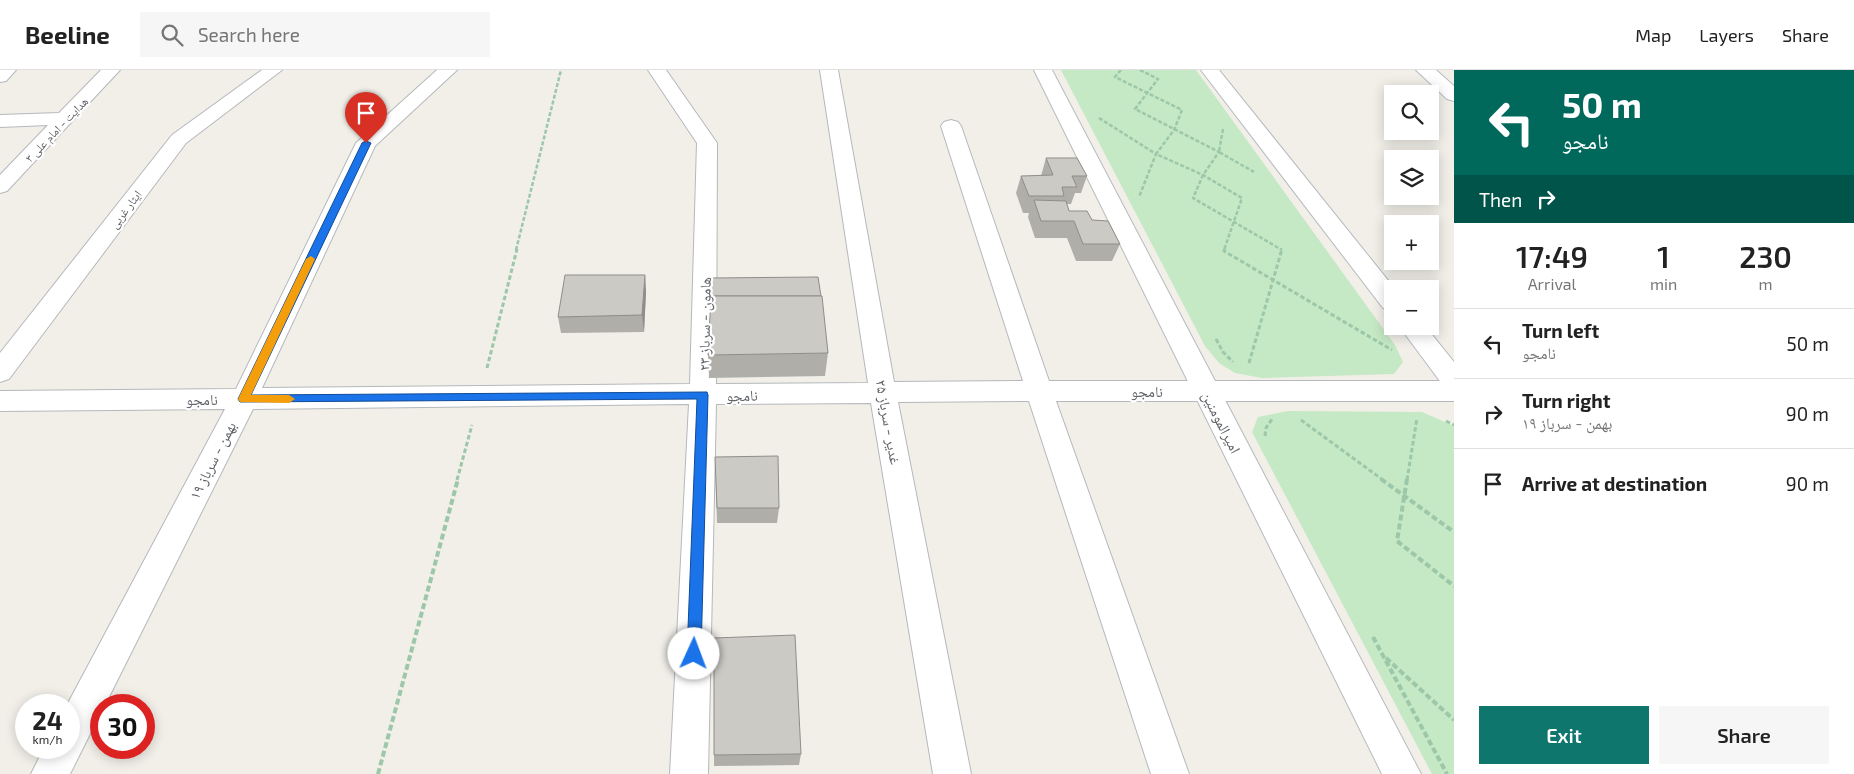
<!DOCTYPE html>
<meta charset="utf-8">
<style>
:root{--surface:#fff;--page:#f6f6f6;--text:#222;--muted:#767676;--line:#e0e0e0;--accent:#0f766e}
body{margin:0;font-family:"Exo 2","Noto Naskh Arabic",sans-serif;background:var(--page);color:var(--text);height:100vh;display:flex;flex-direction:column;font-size:19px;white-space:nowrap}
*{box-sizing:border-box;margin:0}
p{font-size:16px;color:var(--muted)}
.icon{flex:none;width:28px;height:28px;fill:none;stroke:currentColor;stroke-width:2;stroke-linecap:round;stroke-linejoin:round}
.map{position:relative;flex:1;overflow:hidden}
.panel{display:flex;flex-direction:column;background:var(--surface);width:400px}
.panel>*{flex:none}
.banner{background:#00695c;color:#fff;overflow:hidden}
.controls{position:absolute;left:1384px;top:15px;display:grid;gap:10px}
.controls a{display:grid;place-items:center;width:55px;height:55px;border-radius:0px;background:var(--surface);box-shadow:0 2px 12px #0003;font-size:25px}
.speed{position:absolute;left:15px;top:624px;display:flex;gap:10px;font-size:25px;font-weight:700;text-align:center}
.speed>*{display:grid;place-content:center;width:65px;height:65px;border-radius:50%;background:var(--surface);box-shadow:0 2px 12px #0003;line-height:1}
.speed small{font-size:12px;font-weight:400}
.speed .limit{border:8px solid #d22;background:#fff;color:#111}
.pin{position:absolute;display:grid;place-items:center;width:42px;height:42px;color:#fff;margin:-51px -21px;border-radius:50% 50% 50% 0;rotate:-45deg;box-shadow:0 0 5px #0007}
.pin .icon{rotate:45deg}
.me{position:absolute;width:55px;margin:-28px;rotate:2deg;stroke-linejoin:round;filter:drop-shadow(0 0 4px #0008)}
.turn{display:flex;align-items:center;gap:18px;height:105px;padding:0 25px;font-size:22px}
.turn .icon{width:65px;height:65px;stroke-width:2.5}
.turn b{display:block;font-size:35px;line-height:42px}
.then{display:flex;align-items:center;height:48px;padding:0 25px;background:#0003;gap:10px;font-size:19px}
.eta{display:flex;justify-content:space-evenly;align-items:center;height:85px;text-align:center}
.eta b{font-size:30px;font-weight:600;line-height:35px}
.button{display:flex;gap:10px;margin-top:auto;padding:10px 25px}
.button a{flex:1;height:58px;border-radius:0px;background:var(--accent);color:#fff;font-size:20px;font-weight:600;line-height:58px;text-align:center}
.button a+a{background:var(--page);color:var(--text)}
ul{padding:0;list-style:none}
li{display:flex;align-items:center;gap:15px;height:70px;padding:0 25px;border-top:1px solid var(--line)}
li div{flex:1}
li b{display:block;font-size:19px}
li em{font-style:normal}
header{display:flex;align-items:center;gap:30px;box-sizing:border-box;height:70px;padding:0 25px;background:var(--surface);border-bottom:1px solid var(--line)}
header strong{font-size:24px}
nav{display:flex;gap:28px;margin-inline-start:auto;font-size:18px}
.search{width:350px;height:45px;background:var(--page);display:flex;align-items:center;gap:12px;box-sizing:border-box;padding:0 18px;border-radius:0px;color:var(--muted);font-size:19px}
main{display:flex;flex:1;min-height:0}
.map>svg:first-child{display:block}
.green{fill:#c5e8c5}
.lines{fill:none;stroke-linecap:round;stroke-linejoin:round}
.street-casing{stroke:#b5b8bc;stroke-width:2}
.secondary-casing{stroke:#b6babf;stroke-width:2}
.path-far2{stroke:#9cc7a9;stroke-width:2.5;stroke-dasharray:4 2;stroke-linecap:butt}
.path-far1{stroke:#9cc7a9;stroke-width:3;stroke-dasharray:4.5 2.5;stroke-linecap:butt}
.path{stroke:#9cc7a9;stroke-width:4;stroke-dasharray:6 3;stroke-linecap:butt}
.street{fill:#fff;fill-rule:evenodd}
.secondary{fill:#fff;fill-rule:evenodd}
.wall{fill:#afaea9}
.shaded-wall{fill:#8f8d8a}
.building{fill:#cccac5;stroke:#8f8d8a}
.route{fill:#1a73e8;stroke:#114b97}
.slow{fill:#f59e0b}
.labels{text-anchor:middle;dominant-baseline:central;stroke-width:4.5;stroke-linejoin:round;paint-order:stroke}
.far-street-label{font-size:12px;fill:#5f6368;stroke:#fff}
.street-label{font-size:15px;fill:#5f6368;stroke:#fff}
</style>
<header>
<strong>Beeline</strong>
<div class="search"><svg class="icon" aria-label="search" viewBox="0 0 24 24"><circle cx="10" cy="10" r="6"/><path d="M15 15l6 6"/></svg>Search here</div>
<nav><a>Map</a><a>Layers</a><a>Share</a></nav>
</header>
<main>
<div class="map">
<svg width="1454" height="704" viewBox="0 0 1454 704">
<rect width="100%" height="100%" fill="#f1efe8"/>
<!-- green -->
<g class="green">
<polygon points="1061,0 1196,0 1395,275 1403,292 1394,304 1262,308 1235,303 1219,293 1205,276"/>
<polygon points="1288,341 1422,342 1454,356 1454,704 1432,704 1252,362 1258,347"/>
</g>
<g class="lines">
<defs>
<g id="street">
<polygon points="0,0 16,0 6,11 0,12"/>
<polygon points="101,0 120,0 7,121 0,123 0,105 48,55 0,57 0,45 59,43"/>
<polygon points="262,0 282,0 186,73 9,309 0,312 0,283 172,65"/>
<polygon points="437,0 457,0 375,76 262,318 690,314 697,73 648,0 666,0 717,73 716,314 868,313 820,0 838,0 894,312 1023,311 941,56 944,52 951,50 958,52 961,56 1049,311 1454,311 1454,331 1056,331 1189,704 1151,704 1029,331 898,332 971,704 933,704 871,333 716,334 708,704 670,704 689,334 253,339 105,635 101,635 101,642 70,704 31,704 44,678 69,678 69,635 67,635 225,339 0,341 0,321 236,319 356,73"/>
</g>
<g id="secondary">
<polygon points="1034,0 1052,0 1421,704 1382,704"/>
<polygon points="1201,0 1219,0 1395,219 1392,219 1392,240 1383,238"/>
<polygon points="1416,0 1436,0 1454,16 1454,31 1447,29"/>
<polygon points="1399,256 1425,256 1454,292 1454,321 1445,318"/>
</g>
</defs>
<!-- street casing -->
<use href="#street" class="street-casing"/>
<!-- secondary casing -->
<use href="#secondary" class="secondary-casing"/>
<!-- path-far2 -->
<g class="path-far2">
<polyline points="1121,0 1115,7 1182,40 1174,60 1156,84 1203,105 1242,128 1224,180"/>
<polyline points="1140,0 1158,9 1135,39 1219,82 1203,105 1193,128 1282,180"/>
<polyline points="1099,48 1156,84 1139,127"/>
<polyline points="1223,59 1219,82 1254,102"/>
<polyline points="516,180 561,0"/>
</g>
<!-- path-far1 -->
<g class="path-far1">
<polyline points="1225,179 1224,181 1392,280"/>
<polyline points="1216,269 1223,282 1233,292"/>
<polyline points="1249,293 1282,179"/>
<polyline points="487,298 517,179"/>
<polyline points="1301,350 1383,410"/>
<polyline points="1446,351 1454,355"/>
<polyline points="1265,366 1266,358 1272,349"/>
<polyline points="457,410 472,355"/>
<polyline points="1407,410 1417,348"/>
</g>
<!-- path -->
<g class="path">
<polyline points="1381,409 1454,462"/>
<polyline points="1407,409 1397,471 1454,516"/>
<polyline points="1373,567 1447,704"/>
<polyline points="1386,588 1454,650"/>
<polyline points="378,704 458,409"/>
</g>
<!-- street -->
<use href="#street" class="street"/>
<!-- secondary -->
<use href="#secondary" class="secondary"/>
</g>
<!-- wall -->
<g class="wall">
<polygon points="1046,88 1087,106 1081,123 1075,123 1071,134 1067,134 1069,141 1092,150 1120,174 1112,191 1076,191 1067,168 1035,168 1028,147 1029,143 1023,143 1016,123 1021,106 1041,106"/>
<polygon points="645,205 646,222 644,262 561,263 558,247"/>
<polygon points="828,283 825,306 709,308 708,285"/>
<polygon points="715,387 779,438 777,453 717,453"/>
<polygon points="801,684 799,695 714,696 714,685"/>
</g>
<!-- shaded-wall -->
<polygon class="shaded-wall" points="645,205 646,222 644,262 642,245"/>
<!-- building -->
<g class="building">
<polygon points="1046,88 1077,88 1087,106 1072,106 1077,117 1062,117 1064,126 1029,126 1021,106 1053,105"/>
<polygon points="1034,130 1066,131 1069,141 1087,141 1092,150 1108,151 1120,174 1083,174 1074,151 1041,151"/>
<polygon points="565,205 645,205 642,245 558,247"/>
<polygon points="818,207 821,226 711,226 711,228 710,208"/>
<polygon points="711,226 822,226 828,283 708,285"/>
<polygon points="778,386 779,438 717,438 715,387"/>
<polygon points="795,565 801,684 714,685 714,568"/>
</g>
<!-- route -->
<polygon class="route" points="366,71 371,73 251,325 707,322 708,325 701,584 699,589 694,591 689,589 687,584 697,329 240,332 238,329 362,73"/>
<!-- slow -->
<polygon class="slow" points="311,186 315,189 251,325 289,325 295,329 289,333 240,332 238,329 306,189"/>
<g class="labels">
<!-- far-street labels -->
<g class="far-street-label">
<text transform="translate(56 59) rotate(-46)">هدایت - امام علی ۳</text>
<text transform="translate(125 139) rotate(-53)">ایثار غربی</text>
</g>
<!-- street labels -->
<g class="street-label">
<text transform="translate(704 254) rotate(-89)">هامون - سرباز ۲۳</text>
<text x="1147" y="321">نامجو</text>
<text transform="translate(742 325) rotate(-1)">نامجو</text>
<text x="202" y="329">نامجو</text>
<text transform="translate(889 352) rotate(80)">غدیر - سرباز ۲۵</text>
<text transform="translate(1222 352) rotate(63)">امیرالمومنین</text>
<text transform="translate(212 390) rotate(-63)">بهمن - سرباز ۱۹</text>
</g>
</g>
</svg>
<div class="controls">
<a><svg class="icon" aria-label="search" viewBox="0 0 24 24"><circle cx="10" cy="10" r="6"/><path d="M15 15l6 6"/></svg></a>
<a><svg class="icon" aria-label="layers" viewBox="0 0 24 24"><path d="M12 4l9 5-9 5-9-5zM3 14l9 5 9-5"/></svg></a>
<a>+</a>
<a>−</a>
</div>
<div class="speed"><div>24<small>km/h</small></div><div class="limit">30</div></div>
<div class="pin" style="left:366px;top:73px;background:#d93025"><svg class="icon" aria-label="arrive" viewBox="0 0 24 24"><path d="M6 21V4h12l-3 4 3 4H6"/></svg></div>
<svg class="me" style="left:694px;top:584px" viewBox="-20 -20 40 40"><circle r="19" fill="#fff"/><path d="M0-13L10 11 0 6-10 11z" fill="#1a73e8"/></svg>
</div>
<section class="panel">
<div class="banner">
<div class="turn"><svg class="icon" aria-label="left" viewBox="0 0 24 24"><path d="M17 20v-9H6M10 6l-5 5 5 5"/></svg><div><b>50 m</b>نامجو</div></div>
<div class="then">Then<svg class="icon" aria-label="right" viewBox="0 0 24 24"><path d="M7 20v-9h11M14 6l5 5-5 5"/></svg></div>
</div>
<div class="eta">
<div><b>17:49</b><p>Arrival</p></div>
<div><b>1</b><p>min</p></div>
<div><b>230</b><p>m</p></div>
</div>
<ul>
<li><svg class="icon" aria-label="left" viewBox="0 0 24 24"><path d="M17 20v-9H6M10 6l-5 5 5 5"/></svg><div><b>Turn left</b><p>نامجو</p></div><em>50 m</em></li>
<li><svg class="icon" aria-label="right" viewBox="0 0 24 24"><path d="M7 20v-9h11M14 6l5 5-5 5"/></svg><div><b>Turn right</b><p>بهمن - سرباز ۱۹</p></div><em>90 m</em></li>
<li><svg class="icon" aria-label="arrive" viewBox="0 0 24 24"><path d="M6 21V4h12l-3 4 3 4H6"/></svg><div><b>Arrive at destination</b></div><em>90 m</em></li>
</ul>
<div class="button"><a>Exit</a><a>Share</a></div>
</section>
</main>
